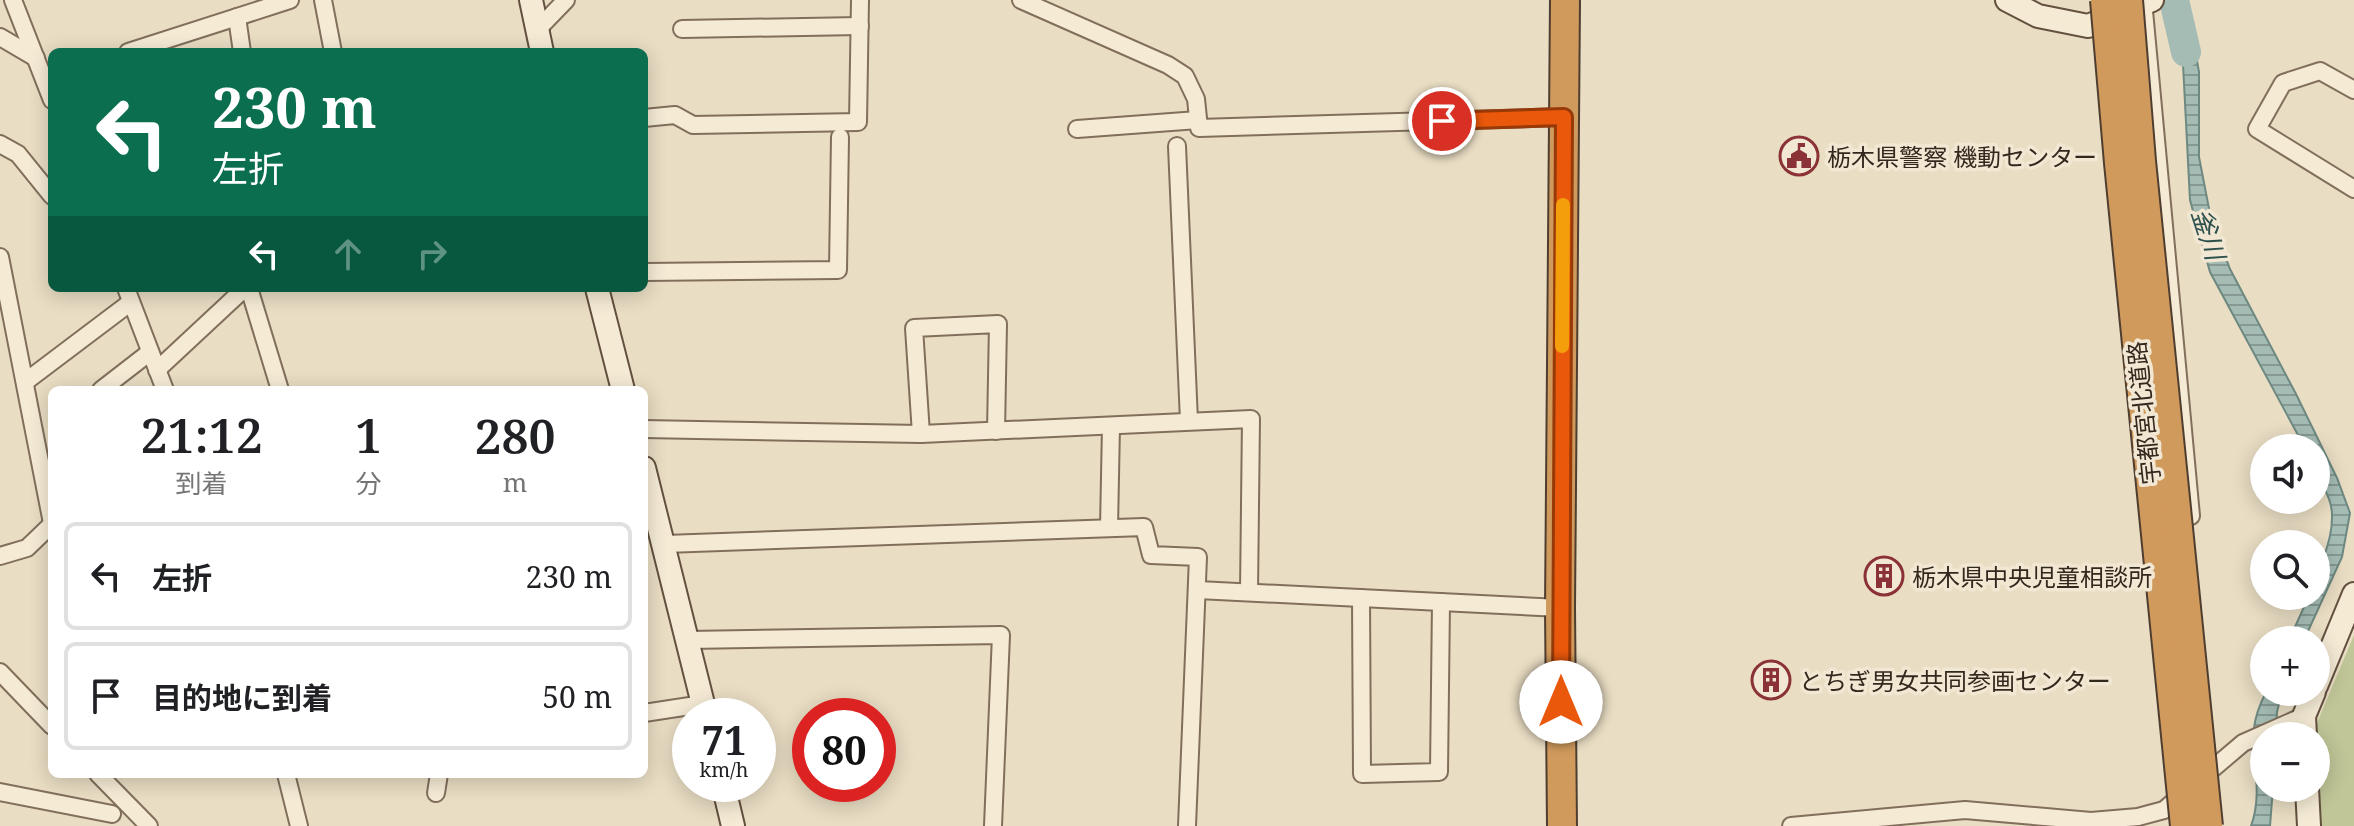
<!DOCTYPE html>
<html lang="ja">
<meta charset="utf-8">
<style>
:root{--surface:#fff;--page:#f6f6f6;--text:#202124;--muted:#757577;--line:#e0e0e0}
body{margin:0;font-family:"Noto Serif","Noto Sans JP",serif;background:var(--page);color:var(--text);height:100vh;display:flex;flex-direction:column;font-size:30px;white-space:nowrap}
*{box-sizing:border-box;margin:0}
p{font-size:26px;color:var(--muted)}
.icon{flex:none;width:44px;height:44px;fill:none;stroke:currentColor;stroke-width:2;stroke-linecap:round;stroke-linejoin:round}
.map{position:relative;flex:1;overflow:hidden}
.side{position:absolute;left:48px;top:386px;width:600px;height:392px;display:flex;flex-direction:column;background:var(--surface);border-radius:12px;box-shadow:0 4px 20px #0003}
.side>*{flex:none}
.guide{position:absolute;left:48px;top:48px;width:600px;height:244px;border-radius:12px;box-shadow:0 4px 20px #0003;background:#0b6e4f;color:#fff;overflow:hidden}
.buttons{position:absolute;left:2250px;top:434px;display:grid;gap:16px}
.buttons a{display:grid;place-items:center;width:80px;height:80px;border-radius:50%;background:var(--surface);box-shadow:0 4px 20px #0003;font-size:40px}
.speed{position:absolute;left:672px;top:698px;display:flex;gap:16px;font-size:40px;font-weight:700;text-align:center}
.speed>*{display:grid;place-content:center;width:104px;height:104px;border-radius:50%;background:var(--surface);box-shadow:0 4px 20px #0003;line-height:1}
.speed small{font-size:20px;font-weight:400}
.speed .limit{border:12px solid #d22;background:#fff;color:#111}
.pin{position:absolute;display:grid;place-items:center;width:68px;height:68px;color:#fff;margin:-34px;border:4px solid #fff;border-radius:50%;box-shadow:0 2px 8px #0007}
.me{position:absolute;width:88px;margin:-44px;rotate:0deg;stroke-linejoin:round;filter:drop-shadow(0 0 6px #0008)}
.turn{display:flex;align-items:center;gap:28px;height:168px;padding:0 32px;font-size:36px}
.turn .icon{width:104px;height:104px;stroke-width:2.5}
.turn b{display:block;font-size:56px;line-height:68px}
.lanes{display:flex;align-items:center;height:76px;padding:0 32px;background:#0003;justify-content:center;gap:40px;direction:ltr}
.lanes .off{opacity:.35}
.eta{display:flex;justify-content:space-evenly;align-items:center;height:136px;text-align:center}
.eta b{font-size:48px;font-weight:600;line-height:56px}
ul{padding:0;list-style:none}
li{display:flex;align-items:center;gap:24px;height:108px;margin:0 16px 12px;padding:0 16px;border:4px solid var(--line);border-radius:12px}
li div{flex:1}
li b{display:block;font-size:30px}
li em{font-style:normal}
.map>svg:first-child{display:block}
.grass{fill:#c1c698}
.water{fill:url(#water-rules);stroke:#6d8981;stroke-width:2}
.lines{fill:none;stroke-linecap:round;stroke-linejoin:round}
.river{stroke:#a5bcb5;stroke-width:30}
.street-casing{stroke:#816f5c;stroke-width:20}
.secondary-casing{stroke:#63503f;stroke-width:26}
.highway-casing{stroke:#4f3e30;stroke-width:32}
.street{stroke:#f5ebd5;stroke-width:16}
.secondary{stroke:#f5ebd5;stroke-width:22}
.highway{stroke:#d09a5c;stroke-width:28}
.highway-bridge-casing{stroke:#4f3e30;stroke-width:32;stroke-linecap:butt}
.highway-bridge{stroke:#d09a5c;stroke-width:28}
.route-casing{stroke:#983908;stroke-width:20}
.route{stroke:#ea580c;stroke-width:14}
.slow{stroke:#f59e0b;stroke-width:14}
.labels{text-anchor:middle;dominant-baseline:central;stroke-width:7;stroke-linejoin:round;paint-order:stroke}
.poi-label{font-size:24px;fill:#33281e;stroke:#f1e7d2;text-anchor:start}
.street-label{font-size:24px;fill:#33281e;stroke:#f1e7d2}
.water-label{font-size:26px;font-style:italic;fill:#2f514e;stroke:#f1e7d2}
</style>
<div class="map">
<svg width="2354" height="826" viewBox="0 0 2354 826">
<defs>
<pattern id="water-rules" width="6" height="5" patternUnits="userSpaceOnUse" patternTransform="scale(2)"><rect width="6" height="5" fill="#a5bcb5"/><path d="M0 2.5h6" fill="none" stroke="#879993"/></pattern>
</defs>
<rect width="100%" height="100%" fill="#e9ddc3"/>
<!-- grass -->
<polygon class="grass" points="2354,635 2354,826 2321,826 2314,730"/>
<!-- water -->
<g class="water">
<path d="M 2188,9 L 2199,72 L 2199,157 L 2211,219 L 2230,269 L 2296,394 L 2337,478 L 2350,513 L 2342,557 L 2304,640 L 2289,640 L 2309,596 L 2316,596 C 2316,568 2333,544 2332,515 C 2332,497 2319,482 2316,467 C 2315,461 2316,454 2316,448 L 2305,448 L 2210,272 L 2190,200 L 2183,64 L 2174,15 Z"/>
<path d="M 2266,692 L 2282,692 L 2277,712 L 2276,736 L 2264,736 L 2264,788 L 2273,788 L 2270,826 L 2251,826 C 2263,794 2252,762 2254,729 C 2255,716 2260,704 2266,692 Z"/>
</g>
<g class="lines">
<!-- river -->
<polyline class="river" points="2174,0 2186,52"/>
<defs>
<g id="street">
<polyline points="13,0 52,100"/>
<polyline points="323,0 333,52"/>
<polyline points="1021,0 1168,65 1185,76 1196,99 1199,128 1564,117"/>
<polyline points="2143,0 2191,516"/>
<polyline points="237,17 242,52"/>
<polyline points="682,29 860,26"/>
<polyline points="537,30 566,0"/>
<polyline points="0,37 36,58"/>
<polyline points="128,52 290,0"/>
<polyline points="2354,90 2320,71 2283,83 2257,129 2354,189"/>
<polyline points="644,118 675,115 693,125 858,122 860,0"/>
<polyline points="1077,129 1198,120"/>
<polyline points="0,144 18,154 52,196"/>
<polyline points="1177,146 1189,421"/>
<polyline points="0,257 52,523"/>
<polyline points="644,272 838,270 840,137"/>
<polyline points="126,288 165,390"/>
<polyline points="249,288 280,390"/>
<polyline points="157,370 245,288"/>
<polyline points="25,382 131,302"/>
<polyline points="101,390 150,352"/>
<polyline points="644,429 921,434 1251,419 1249,592"/>
<polyline points="921,434 914,328 998,324 996,431"/>
<polyline points="1109,528 1111,426"/>
<polyline points="665,544 1144,527 1151,555 1198,557 1187,826"/>
<polyline points="0,556 27,548 52,524"/>
<polyline points="1198,590 1560,608"/>
<polyline points="1361,598 1362,774 1439,772 1441,602"/>
<polyline points="688,640 1001,635 993,826"/>
<polyline points="0,672 52,726"/>
<polyline points="644,713 703,704"/>
<polyline points="98,774 149,826"/>
<polyline points="286,774 299,826"/>
<polyline points="0,792 112,814"/>
<polyline points="436,793 439,774"/>
<polyline points="1791,826 1965,810 2091,821 2138,817 2164,810 2243,743 2304,716"/>
</g>
<g id="secondary">
<polyline points="531,0 542,52"/>
<polyline points="2007,0 2038,16 2088,26 2152,0"/>
<polyline points="597,288 623,390"/>
<polyline points="644,468 706,716"/>
<polyline points="2316,686 2354,594"/>
<polyline points="2305,736 2304,716 2314,692"/>
<polyline points="723,784 733,826"/>
<polyline points="2307,788 2309,826"/>
</g>
<polyline id="highway" points="1562,826 1560,608 1565,0"/>
</defs>
<!-- street casing -->
<use href="#street" class="street-casing"/>
<!-- secondary casing -->
<use href="#secondary" class="secondary-casing"/>
<!-- highway casing -->
<use href="#highway" class="highway-casing"/>
<!-- street -->
<use href="#street" class="street"/>
<!-- secondary -->
<use href="#secondary" class="secondary"/>
<!-- highway -->
<use href="#highway" class="highway"/>
<defs>
<g id="highway-bridge">
<polyline points="2105,0 2119,163 2185,826"/>
<polyline points="2128,0 2141,161 2208,826"/>
</g>
</defs>
<!-- highway-bridge casing -->
<use href="#highway-bridge" class="highway-bridge-casing"/>
<!-- highway-bridge -->
<use href="#highway-bridge" class="highway-bridge"/>
</g>
<g class="lines">
<defs>
<polyline id="route" points="1442,121 1564,117 1561,702"/>
</defs>
<!-- route casing -->
<use href="#route" class="route-casing"/>
<!-- route -->
<use href="#route" class="route"/>
<!-- slow -->
<polyline class="slow" points="1562,346 1563,205"/>
</g>
<!-- icons -->
<defs>
<symbol id="civic-ring" viewBox="-11 -11 22 22"><circle r="9.5" fill="#f1e7d2" stroke="#8a3235" stroke-width="1.5"/><path d="M-.6-6.5H3V-4.5H.6V-3L4-1V1h2V6H-6V1h2V-1L-.6-3ZM-1.2 2.5V6h2.4V2.5Z" fill="#8a3235"/></symbol>
<symbol id="building-ring" viewBox="-11 -11 22 22"><circle r="9.5" fill="#f1e7d2" stroke="#8a3235" stroke-width="1.5"/><path d="M-4-6H4V6H1V3H-1V6H-4ZM-2.5-4.3h1.7v1.8h-1.7ZM.8-4.3h1.7v1.8H.8ZM-2.5-1h1.7V.8h-1.7ZM.8-1h1.7V.8H.8Z" fill="#8a3235"/></symbol>
</defs>
<g fill-rule="evenodd">
<use href="#civic-ring" x="1777" y="134" width="44" height="44"/>
<use href="#building-ring" x="1862" y="554" width="44" height="44"/>
<use href="#building-ring" x="1749" y="658" width="44" height="44"/>
</g>
<g class="labels">
<!-- poi labels -->
<g class="poi-label">
<text x="1827" y="156">栃木県警察 機動センター</text>
<text x="1912" y="576">栃木県中央児童相談所</text>
<text x="1799" y="680">とちぎ男女共同参画センター</text>
</g>
<!-- street labels -->
<g class="street-label">
<text transform="translate(2143 413) rotate(-96)">宇都宮北道路</text>
</g>
<!-- water labels -->
<g class="water-label">
<text transform="translate(2209 234) rotate(72)">釜川</text>
</g>
</g>
</svg>
<div class="buttons">
<a><svg class="icon" aria-label="sound" viewBox="0 0 24 24"><path d="M4 9h4l5-4v14l-5-4H4zM17 9q2 3 0 6"/></svg></a>
<a><svg class="icon" aria-label="search" viewBox="0 0 24 24"><circle cx="10" cy="10" r="6"/><path d="M15 15l6 6"/></svg></a>
<a>+</a>
<a>−</a>
</div>
<div class="speed"><div>71<small>km/h</small></div><div class="limit">80</div></div>
<div class="pin" style="left:1442px;top:121px;background:#d93025"><svg class="icon" aria-label="arrive" viewBox="0 0 24 24"><path d="M6 21V4h12l-3 4 3 4H6"/></svg></div>
<svg class="me" style="left:1561px;top:702px" viewBox="-20 -20 40 40"><circle r="19" fill="#fff"/><path d="M0-13L10 11 0 6-10 11z" fill="#ea580c"/></svg>
<div class="guide">
<div class="turn"><svg class="icon" aria-label="left" viewBox="0 0 24 24"><path d="M17 20v-9H6M10 6l-5 5 5 5"/></svg><div><b>230 m</b>左折</div></div>
<div class="lanes"><svg class="icon" aria-label="left" viewBox="0 0 24 24"><path d="M17 20v-9H6M10 6l-5 5 5 5"/></svg><svg class="icon off" aria-label="ahead" viewBox="0 0 24 24"><path d="M12 20V5M6 11l6-6 6 6"/></svg><svg class="icon off" aria-label="right" viewBox="0 0 24 24"><path d="M7 20v-9h11M14 6l5 5-5 5"/></svg></div>
</div>
<section class="side">
<div class="eta">
<div><b>21:12</b><p>到着</p></div>
<div><b>1</b><p>分</p></div>
<div><b>280</b><p>m</p></div>
</div>
<ul>
<li><svg class="icon" aria-label="left" viewBox="0 0 24 24"><path d="M17 20v-9H6M10 6l-5 5 5 5"/></svg><div><b>左折</b></div><em>230 m</em></li>
<li><svg class="icon" aria-label="arrive" viewBox="0 0 24 24"><path d="M6 21V4h12l-3 4 3 4H6"/></svg><div><b>目的地に到着</b></div><em>50 m</em></li>
</ul>
</section>
</div>
